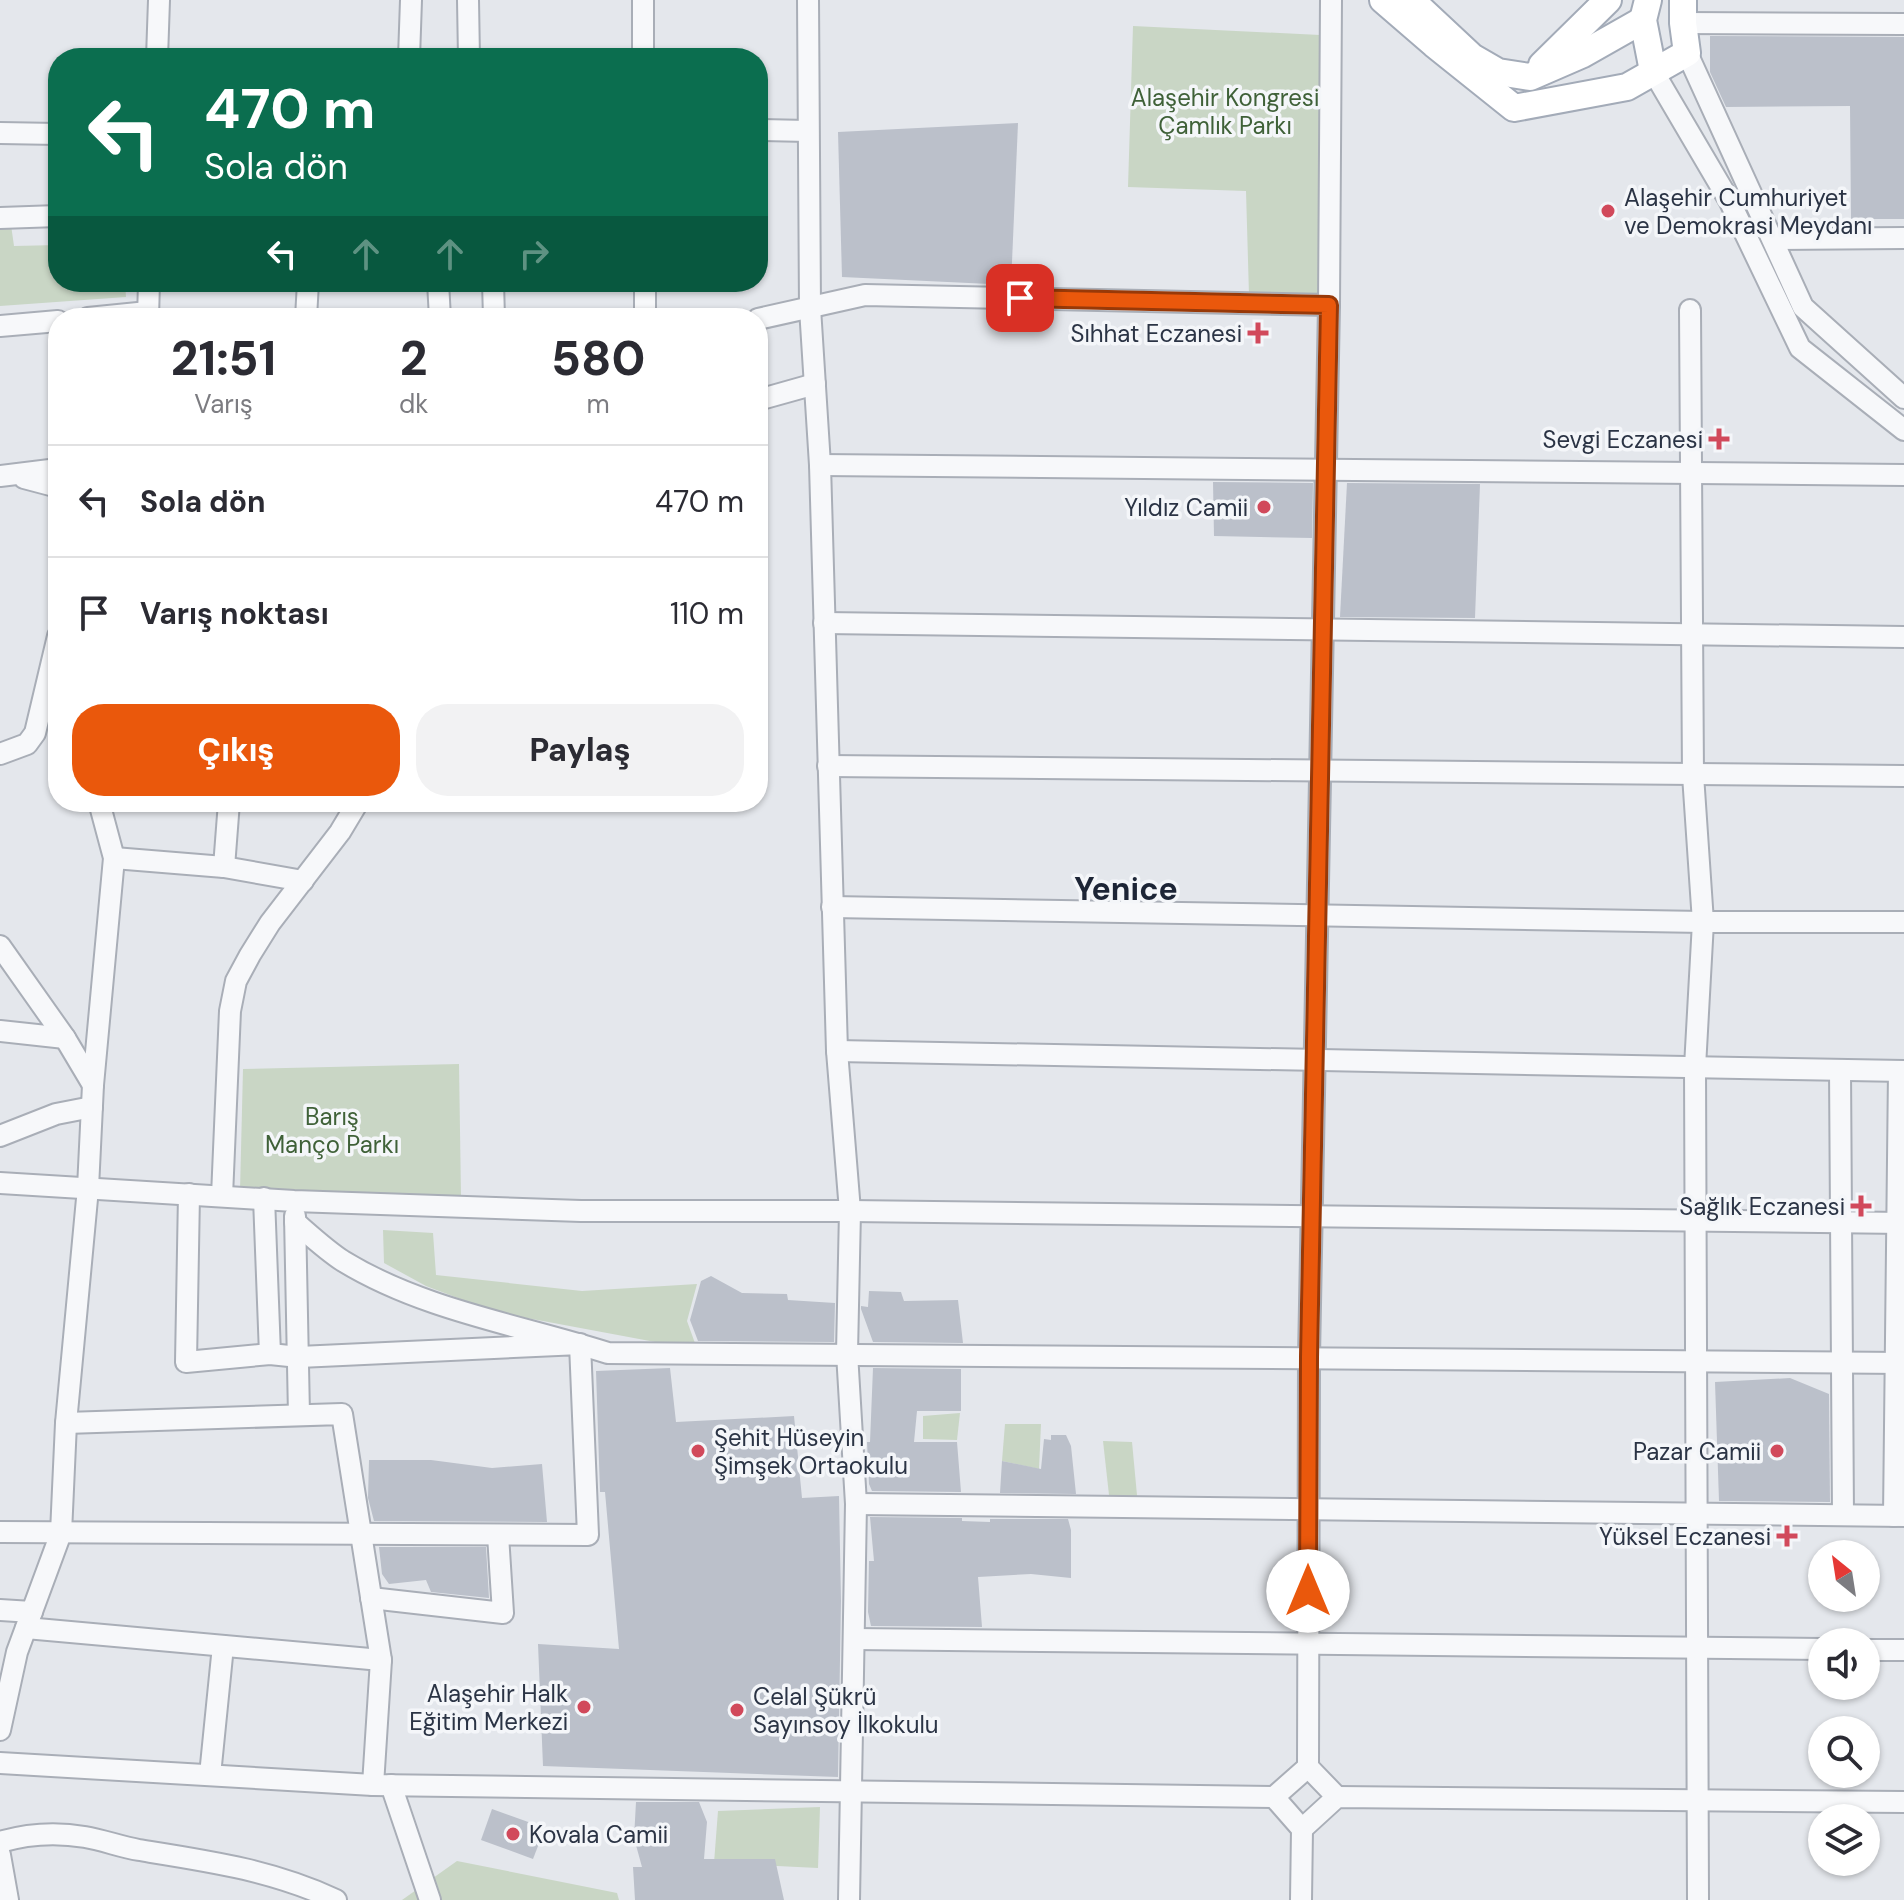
<!DOCTYPE html>
<html lang="tr">
<meta charset="utf-8">
<style>
:root{--surface:#fff;--page:#f2f2f3;--text:#2b2b33;--muted:#7c7c81;--line:#e1e1e2;--accent:#ea580c}
body{margin:0;font-family:"DM Sans",sans-serif;background:var(--page);color:var(--text);height:100vh;display:flex;flex-direction:column;font-size:30px;white-space:nowrap}
*{box-sizing:border-box;margin:0}
p{font-size:26px;color:var(--muted)}
.icon{flex:none;width:44px;height:44px;fill:none;stroke:currentColor;stroke-width:2;stroke-linecap:round;stroke-linejoin:round}
.map{position:relative;flex:1;overflow:hidden}
.side{position:absolute;left:48px;top:308px;width:720px;height:504px;display:flex;flex-direction:column;background:var(--surface);border-radius:32px;box-shadow:0 2px 6px #0004}
.side>*{flex:none}
.guide{position:absolute;left:48px;top:48px;width:720px;height:244px;border-radius:32px;box-shadow:0 2px 6px #0004;background:#0b6e4f;color:#fff;overflow:hidden}
.needle{width:52px;rotate:330deg}
.tools{position:absolute;left:1808px;top:1540px;display:grid;gap:16px}
.tools a{display:grid;place-items:center;width:72px;height:72px;border-radius:50%;background:var(--surface);box-shadow:0 2px 6px #0004;font-size:40px}
.pin{position:absolute;display:grid;place-items:center;width:68px;height:68px;color:#fff;margin:-34px;border-radius:16px;box-shadow:0 4px 12px #0006}
.me{position:absolute;width:88px;margin:-44px;rotate:0deg;stroke-linejoin:round;filter:drop-shadow(0 0 6px #0008)}
.turn{display:flex;align-items:center;gap:28px;height:168px;padding:0 24px;font-size:36px}
.turn .icon{width:104px;height:104px;stroke-width:2.5}
.turn b{display:block;font-size:56px;line-height:68px}
.lanes{display:flex;align-items:center;height:76px;padding:0 24px;background:#0003;justify-content:center;gap:40px;direction:ltr}
.lanes .off{opacity:.35}
.eta{display:flex;justify-content:space-evenly;align-items:center;height:136px;text-align:center}
.eta b{font-size:48px;font-weight:800;line-height:56px}
.cta{display:flex;gap:16px;margin-top:auto;padding:16px 24px}
.cta a{flex:1;height:92px;border-radius:32px;background:var(--accent);color:#fff;font-size:32px;font-weight:800;line-height:92px;text-align:center}
.cta a+a{background:var(--page);color:var(--text)}
ul{padding:0;list-style:none}
li{display:flex;align-items:center;gap:24px;height:112px;padding:0 24px;border-top:2px solid var(--line)}
li div{flex:1}
li b{display:block;font-size:30px}
li em{font-style:normal}
.map>svg:first-child{display:block}
.green{fill:#c9d6c5}
.building{fill:#bbc0ca}
.lines{fill:none;stroke-linecap:round;stroke-linejoin:round}
.minor-casing{stroke:#a9aeb7;stroke-width:24}
.major-casing{stroke:#a3abb8;stroke-width:30}
.minor{stroke:#f7f8fa;stroke-width:20}
.major{stroke:#fff;stroke-width:26}
.route-casing{stroke:#983908;stroke-width:20}
.route{stroke:#ea580c;stroke-width:14}
.poi-dot{fill:#d1495b;stroke:#f4f6f9;stroke-width:3}
.labels{text-anchor:middle;dominant-baseline:central;stroke-width:7;stroke-linejoin:round;paint-order:stroke}
.park-label{font-size:24px;fill:#3f6138;stroke:#f4f6f9}
.poi-label{font-size:24px;fill:#2b3445;stroke:#f4f6f9;text-anchor:end}
.district-label{font-size:32px;font-weight:bold;fill:#1d2536;stroke:#f4f6f9}
</style>
<div class="map">
<svg width="1904" height="1900" viewBox="0 0 1904 1900">
<rect width="100%" height="100%" fill="#e4e7ec"/>
<!-- green -->
<g class="green">
<polygon points="1133,26 1320,35 1323,296 1249,295 1246,191 1128,187"/>
<polygon points="11,225 14,246 58,245 58,282 125,282 126,297 0,306 0,226"/>
<polygon points="459,1064 461,1197 240,1191 243,1069"/>
<polygon points="383,1230 433,1233 436,1275 582,1291 697,1284 687,1321 696,1346 666,1344 495,1312 426,1286 384,1263"/>
<polygon points="960,1413 957,1440 923,1439 923,1416"/>
<polygon points="1005,1424 1041,1424 1039,1469 1002,1461"/>
<polygon points="1103,1441 1132,1442 1138,1506 1110,1504"/>
<polygon points="820,1807 818,1868 714,1863 718,1811"/>
<polygon points="457,1861 617,1893 619,1900 402,1900"/>
</g>
<!-- building -->
<g class="building">
<polygon points="1710,36 1904,37 1904,219 1851,219 1850,106 1726,107 1710,72"/>
<polygon points="1018,123 1011,285 842,277 838,132"/>
<polygon points="1213,482 1313,483 1312,538 1214,536"/>
<polygon points="1347,483 1480,484 1475,618 1340,617"/>
<polygon points="711,1276 742,1293 787,1294 788,1300 835,1303 834,1342 698,1341 690,1320 701,1281"/>
<polygon points="869,1291 901,1292 904,1301 958,1300 963,1343 873,1342 861,1309 861,1306 868,1307"/>
<polygon points="670,1368 676,1422 794,1416 802,1498 839,1496 841,1601 838,1777 543,1766 538,1644 619,1649 605,1492 600,1492 596,1371"/>
<polygon points="873,1368 961,1369 961,1411 917,1411 914,1442 957,1442 961,1492 872,1491 869,1484 867,1442 870,1442"/>
<polygon points="1790,1378 1829,1394 1830,1502 1719,1501 1715,1382"/>
<polygon points="1051,1435 1066,1435 1071,1446 1076,1494 1000,1493 1002,1461 1041,1469 1044,1439 1051,1440"/>
<polygon points="369,1460 431,1460 492,1468 542,1464 547,1522 374,1521 368,1498"/>
<polygon points="870,1517 962,1518 962,1521 990,1522 990,1519 1068,1519 1071,1530 1071,1578 1031,1574 978,1577 982,1627 871,1626 868,1612 869,1561 874,1561"/>
<polygon points="379,1547 486,1547 489,1598 431,1592 426,1580 389,1584 382,1574"/>
<polygon points="636,1802 699,1802 707,1822 704,1859 775,1859 784,1900 635,1900 633,1867 642,1867 634,1838"/>
<polygon points="492,1809 545,1828 533,1859 481,1840"/>
</g>
<g class="lines">
<defs>
<g id="minor">
<polyline points="468,0 469,58"/>
<polyline points="643,0 643,58"/>
<polyline points="808,0 810,308 820,465 837,1051 850,1211 847,1353 856,1504 849,1900"/>
<polyline points="1331,0 1329,305 1309,1357 1308,1767 1337,1797"/>
<polyline points="1683,23 1904,24"/>
<polyline points="1687,53 1803,307 1904,398"/>
<polyline points="157,58 159,0"/>
<polyline points="409,58 411,0"/>
<polyline points="1653,71 1730,202 1800,348 1904,430"/>
<polyline points="758,130 808,131"/>
<polyline points="0,133 58,134"/>
<polyline points="0,218 58,216"/>
<polyline points="1773,239 1904,238"/>
<polyline points="438,282 440,318"/>
<polyline points="493,282 494,318"/>
<polyline points="645,282 645,318"/>
<polyline points="1690,310 1693,775 1703,922 1695,1067 1698,1900"/>
<polyline points="88,318 148,312"/>
<polyline points="148,318 149,282"/>
<polyline points="306,318 308,282"/>
<polyline points="758,319 865,295 1329,305"/>
<polyline points="0,326 58,321"/>
<polyline points="758,400 815,384"/>
<polyline points="820,465 1904,475"/>
<polyline points="0,476 58,469"/>
<polyline points="24,478 58,487"/>
<polyline points="824,623 1904,637"/>
<polyline points="0,754 27,744 35,733 58,636"/>
<polyline points="828,766 1904,776"/>
<polyline points="114,858 224,867 303,881"/>
<polyline points="224,867 229,802"/>
<polyline points="832,907 1703,922 1904,922"/>
<polyline points="0,946 65,1038 93,1085"/>
<polyline points="0,1031 65,1038"/>
<polyline points="837,1051 1904,1071"/>
<polyline points="1840,1070 1843,1515"/>
<polyline points="0,1136 56,1114 92,1107"/>
<polyline points="0,1183 294,1201 581,1211 850,1211 1904,1223"/>
<polyline points="222,1196 230,1011 236,981 250,955 270,923 340,832 358,802"/>
<polyline points="264,1198 270,1354"/>
<polyline points="295,1216 299,1415"/>
<path d="M 295,1222 C 310,1235 326,1250 343,1261 C 423,1310 520,1325 608,1353 L 1904,1363"/>
<polyline points="66,1423 342,1414 381,1660 373,1785"/>
<polyline points="856,1504 1904,1516"/>
<polyline points="1894,1516 1899,1071"/>
<polyline points="0,1532 588,1535 580,1344 299,1357 270,1354 186,1362 189,1194"/>
<polyline points="371,1598 503,1613 498,1535"/>
<polyline points="0,1610 32,1612"/>
<polyline points="26,1628 381,1660"/>
<polyline points="854,1639 1822,1649"/>
<polyline points="1866,1650 1904,1650"/>
<polyline points="0,1730 17,1652 61,1533 66,1423 88,1188 93,1085 114,858 99,802"/>
<polyline points="0,1763 373,1785 1274,1797 1308,1767"/>
<polyline points="210,1775 223,1646"/>
<polyline points="391,1785 430,1900"/>
<polyline points="1274,1797 1302,1829 1301,1900"/>
<polyline points="1302,1829 1337,1797 1904,1802"/>
<path d="M 0,1842 C 27,1834 56,1832 85,1837 C 103,1840 121,1847 139,1850 C 208,1861 272,1870 336,1900"/>
<polyline points="0,1855 8,1900"/>
</g>
<g id="major">
<polyline points="1383,0 1434,44 1514,108 1627,87 1687,53 1683,23 1683,0"/>
<polyline points="1411,0 1472,57 1498,72 1530,77 1583,54 1643,20"/>
<polyline points="1648,0 1643,20 1653,71"/>
<polyline points="1542,65 1608,0"/>
</g>
</defs>
<!-- minor casing -->
<use href="#minor" class="minor-casing"/>
<!-- major casing -->
<use href="#major" class="major-casing"/>
<!-- minor -->
<use href="#minor" class="minor"/>
<!-- major -->
<use href="#major" class="major"/>
</g>
<g class="lines">
<defs>
<polyline id="route" points="1020,298 1329,305 1309,1357 1308,1591"/>
</defs>
<!-- route casing -->
<use href="#route" class="route-casing"/>
<!-- route -->
<use href="#route" class="route"/>
</g>
<!-- markers -->
<g class="poi-dot">
<circle cx="1608" cy="211" r="8"/>
<path d="M1254 321h8v8h8v8h-8v8h-8v-8h-8v-8h8z"/>
<path d="M1715 427h8v8h8v8h-8v8h-8v-8h-8v-8h8z"/>
<circle cx="1264" cy="507" r="8"/>
<path d="M1857 1194h8v8h8v8h-8v8h-8v-8h-8v-8h8z"/>
<circle cx="698" cy="1451" r="8"/>
<circle cx="1777" cy="1451" r="8"/>
<path d="M1783 1524h8v8h8v8h-8v8h-8v-8h-8v-8h8z"/>
<circle cx="584" cy="1707" r="8"/>
<circle cx="737" cy="1710" r="8"/>
<circle cx="513" cy="1834" r="8"/>
</g>
<g class="labels">
<!-- park labels -->
<g class="park-label">
<text x="1225" y="97">Alaşehir Kongresi<tspan x="1225" dy="28">Çamlık Parkı</tspan></text>
<text x="332" y="1116">Barış<tspan x="332" dy="28">Manço Parkı</tspan></text>
</g>
<!-- poi labels -->
<g class="poi-label">
<text x="1624" y="197" text-anchor="start">Alaşehir Cumhuriyet<tspan x="1624" dy="28">ve Demokrasi Meydanı</tspan></text>
<text x="1242" y="333">Sıhhat Eczanesi</text>
<text x="1703" y="439">Sevgi Eczanesi</text>
<text x="1248" y="507">Yıldız Camii</text>
<text x="1845" y="1206">Sağlık Eczanesi</text>
<text x="714" y="1437" text-anchor="start">Şehit Hüseyin<tspan x="714" dy="28">Şimşek Ortaokulu</tspan></text>
<text x="1761" y="1451">Pazar Camii</text>
<text x="1771" y="1536">Yüksel Eczanesi</text>
<text x="568" y="1693">Alaşehir Halk<tspan x="568" dy="28">Eğitim Merkezi</tspan></text>
<text x="753" y="1696" text-anchor="start">Celal Şükrü<tspan x="753" dy="28">Sayınsoy İlkokulu</tspan></text>
<text x="529" y="1834" text-anchor="start">Kovala Camii</text>
</g>
<!-- district labels -->
<g class="district-label">
<text x="1126" y="889">Yenice</text>
</g>
</g>
</svg>
<div class="tools">
<a><svg class="needle" viewBox="-14 -14 28 28"><path d="M0-13l5 13h-10z" fill="#e53935"/><path d="M0 13l5-13h-10z" fill="#7c7c81"/></svg></a>
<a><svg class="icon" aria-label="sound" viewBox="0 0 24 24"><path d="M4 9h4l5-4v14l-5-4H4zM17 9q2 3 0 6"/></svg></a>
<a><svg class="icon" aria-label="search" viewBox="0 0 24 24"><circle cx="10" cy="10" r="6"/><path d="M15 15l6 6"/></svg></a>
<a><svg class="icon" aria-label="layers" viewBox="0 0 24 24"><path d="M12 4l9 5-9 5-9-5zM3 14l9 5 9-5"/></svg></a>
</div>
<div class="pin" style="left:1020px;top:298px;background:#d93025"><svg class="icon" aria-label="arrive" viewBox="0 0 24 24"><path d="M6 21V4h12l-3 4 3 4H6"/></svg></div>
<svg class="me" style="left:1308px;top:1591px" viewBox="-20 -20 40 40"><circle r="19" fill="#fff"/><path d="M0-13L10 11 0 6-10 11z" fill="#ea580c"/></svg>
<div class="guide">
<div class="turn"><svg class="icon" aria-label="left" viewBox="0 0 24 24"><path d="M17 20v-9H6M10 6l-5 5 5 5"/></svg><div><b>470 m</b>Sola dön</div></div>
<div class="lanes"><svg class="icon" aria-label="left" viewBox="0 0 24 24"><path d="M17 20v-9H6M10 6l-5 5 5 5"/></svg><svg class="icon off" aria-label="ahead" viewBox="0 0 24 24"><path d="M12 20V5M6 11l6-6 6 6"/></svg><svg class="icon off" aria-label="ahead" viewBox="0 0 24 24"><path d="M12 20V5M6 11l6-6 6 6"/></svg><svg class="icon off" aria-label="right" viewBox="0 0 24 24"><path d="M7 20v-9h11M14 6l5 5-5 5"/></svg></div>
</div>
<section class="side">
<div class="eta">
<div><b>21:51</b><p>Varış</p></div>
<div><b>2</b><p>dk</p></div>
<div><b>580</b><p>m</p></div>
</div>
<ul>
<li><svg class="icon" aria-label="left" viewBox="0 0 24 24"><path d="M17 20v-9H6M10 6l-5 5 5 5"/></svg><div><b>Sola dön</b></div><em>470 m</em></li>
<li><svg class="icon" aria-label="arrive" viewBox="0 0 24 24"><path d="M6 21V4h12l-3 4 3 4H6"/></svg><div><b>Varış noktası</b></div><em>110 m</em></li>
</ul>
<div class="cta"><a>Çıkış</a><a>Paylaş</a></div>
</section>
</div>
